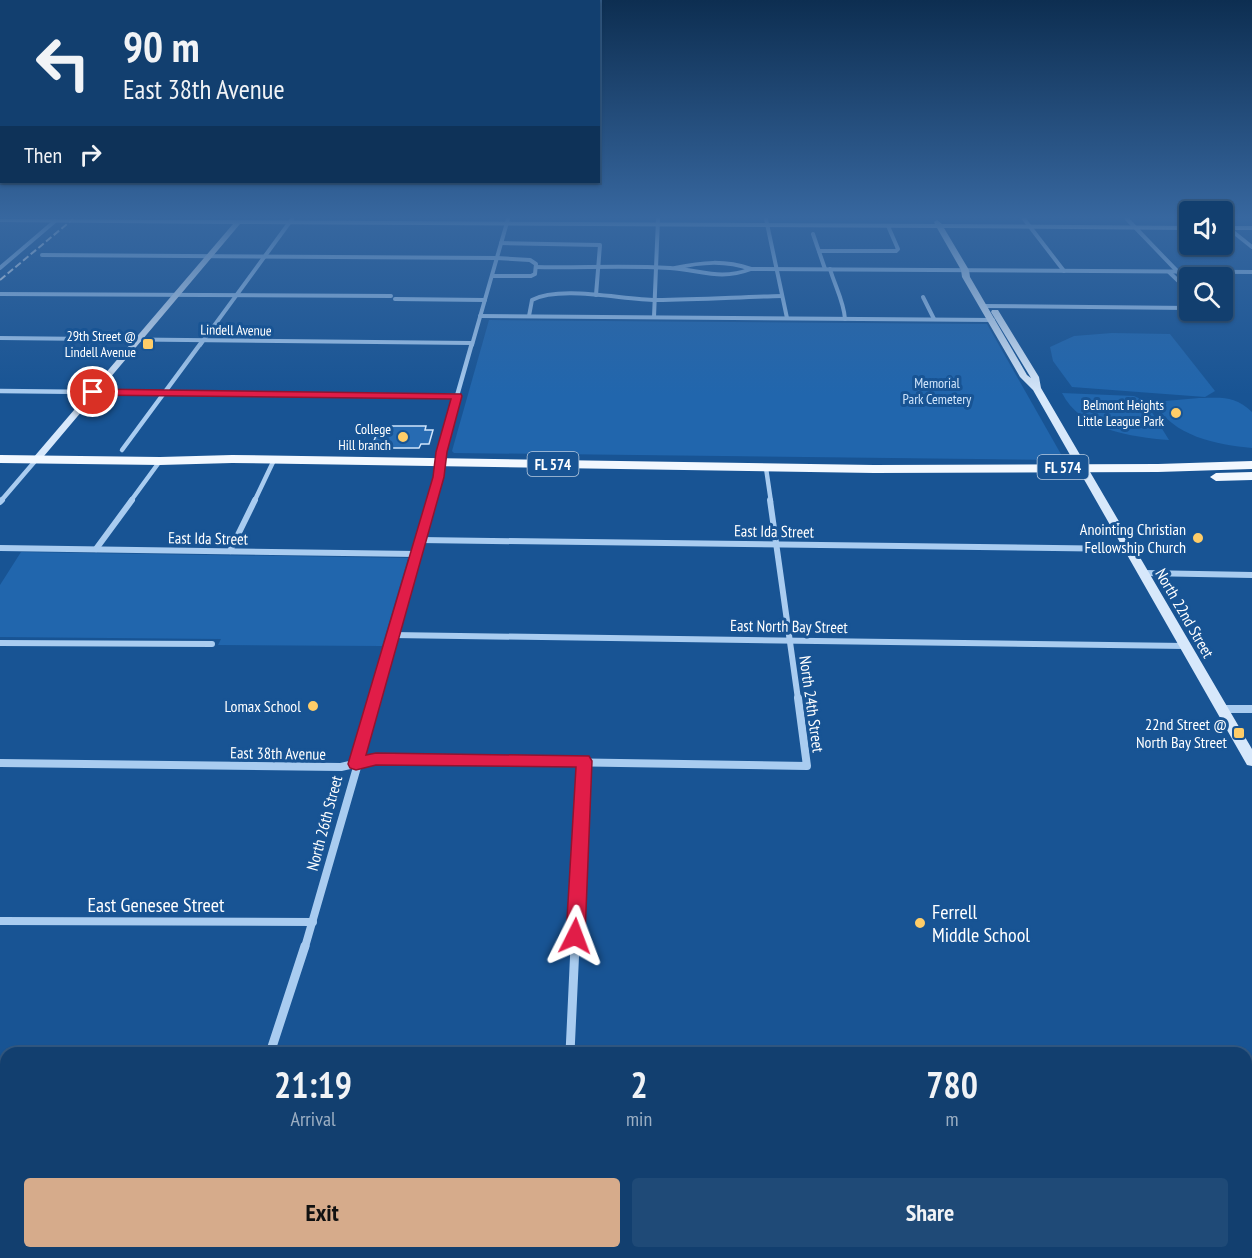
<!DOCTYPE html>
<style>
:root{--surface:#123f6f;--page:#1f4a77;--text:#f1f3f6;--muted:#9cafc3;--line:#315882;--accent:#d6ab8b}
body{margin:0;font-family:"PT Sans Narrow",sans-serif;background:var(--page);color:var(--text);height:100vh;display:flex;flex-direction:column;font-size:22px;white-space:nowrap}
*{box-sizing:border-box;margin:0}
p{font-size:20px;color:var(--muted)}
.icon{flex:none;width:33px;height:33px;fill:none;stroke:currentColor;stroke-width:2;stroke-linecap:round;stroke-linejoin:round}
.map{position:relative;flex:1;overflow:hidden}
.sheet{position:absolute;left:0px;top:1047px;width:1252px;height:212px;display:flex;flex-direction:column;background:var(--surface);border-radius:18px 18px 0 0;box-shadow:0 2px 4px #0004,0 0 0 2px var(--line)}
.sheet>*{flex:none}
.banner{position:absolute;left:0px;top:0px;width:600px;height:183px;box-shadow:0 2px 4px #0004,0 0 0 2px var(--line);background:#123f6f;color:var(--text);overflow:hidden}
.fabs{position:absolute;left:1179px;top:201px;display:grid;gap:12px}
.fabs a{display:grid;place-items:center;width:54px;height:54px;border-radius:6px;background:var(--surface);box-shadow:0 2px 4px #0004,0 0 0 2px var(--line);font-size:30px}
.pin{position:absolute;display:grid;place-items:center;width:51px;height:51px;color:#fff;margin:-26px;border:3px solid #fff;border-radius:50%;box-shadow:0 2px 6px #0007}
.me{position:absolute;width:66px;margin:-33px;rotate:3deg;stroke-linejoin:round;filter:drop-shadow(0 0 4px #0008)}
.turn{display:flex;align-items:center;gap:21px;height:126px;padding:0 24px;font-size:27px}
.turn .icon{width:78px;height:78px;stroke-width:2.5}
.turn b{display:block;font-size:42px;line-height:51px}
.then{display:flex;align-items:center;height:57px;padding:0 24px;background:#0003;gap:12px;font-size:22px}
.eta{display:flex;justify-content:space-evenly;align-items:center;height:102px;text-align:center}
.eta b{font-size:36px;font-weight:600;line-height:42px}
.action{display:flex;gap:12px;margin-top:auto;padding:12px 24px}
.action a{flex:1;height:69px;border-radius:6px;background:var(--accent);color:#111;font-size:24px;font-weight:600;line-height:69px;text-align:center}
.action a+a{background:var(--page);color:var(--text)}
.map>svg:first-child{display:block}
.green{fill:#2166ad}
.building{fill:#276bb2;stroke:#d0e5fb;stroke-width:1.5}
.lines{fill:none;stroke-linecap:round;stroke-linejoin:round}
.street-far4{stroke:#a9ccf0;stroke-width:4}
.street-far3{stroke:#a9ccf0;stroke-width:4.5}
.street-far2{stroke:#a9ccf0;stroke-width:6}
.street-far1{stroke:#a9ccf0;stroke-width:8}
.street{stroke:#a9ccf0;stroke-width:9}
.secondary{fill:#d7e8fb;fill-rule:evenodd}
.primary{fill:#f2f8ff;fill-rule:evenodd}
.rail{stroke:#fff;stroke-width:2;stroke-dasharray:7 3;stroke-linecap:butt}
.route{fill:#e11d48;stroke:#92132f;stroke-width:1.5}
.poi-dot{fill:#ffcd68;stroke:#185494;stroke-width:2}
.labels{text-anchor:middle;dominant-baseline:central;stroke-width:6;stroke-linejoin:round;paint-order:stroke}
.far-street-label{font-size:14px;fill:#fff;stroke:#185494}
.far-poi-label{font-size:14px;fill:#fff;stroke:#185494;text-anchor:end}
.far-park-label{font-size:14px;fill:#d0e5fb;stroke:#185494}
.shield{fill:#185494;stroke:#baccdf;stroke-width:1.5}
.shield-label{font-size:15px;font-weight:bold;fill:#fff}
.poi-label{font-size:16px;fill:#fff;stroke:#185494;text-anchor:end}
.street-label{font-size:16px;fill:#fff;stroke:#185494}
.near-street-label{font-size:20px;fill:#fff;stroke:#185494}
.near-poi-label{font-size:20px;fill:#fff;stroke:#185494;text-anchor:start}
</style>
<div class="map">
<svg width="1252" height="1258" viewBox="0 0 1252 1258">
<rect width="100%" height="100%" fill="#185494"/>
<!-- green -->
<g class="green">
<polygon points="489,320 987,324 1062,456 1059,460 454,453 452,451"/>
<polygon points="1112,333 1170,334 1215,391 1205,397 1072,387 1053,361 1050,347 1074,336"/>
<path d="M 1062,393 L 1134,396 L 1145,401 L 1169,440 C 1131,437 1080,430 1062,393 Z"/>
<path d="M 1199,398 C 1222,398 1234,395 1252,412 L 1252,448 C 1217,445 1172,436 1154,402 Z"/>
<polygon points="21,552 408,558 382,646 218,645 221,639 0,637 0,585"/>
</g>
<!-- building -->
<polygon class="building" points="380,426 426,426 425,430 433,430 429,444 421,444 419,448 371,448"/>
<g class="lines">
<!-- street-far4 -->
<g class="street-far4">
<polyline points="766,219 787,318"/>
<polyline points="1024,219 1064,271"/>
<polyline points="1127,219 1178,272"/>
<polyline points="1222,223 1252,247"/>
<polyline points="813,234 825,269"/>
<polyline points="501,243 600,245 596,295"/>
<polyline points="819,251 896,251 898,249 888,226"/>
<polyline points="42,255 497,258 530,260 536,264 535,274 531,276 492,276"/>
<path d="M 536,267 C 580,268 625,265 670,268 C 702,270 719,281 751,269 L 1252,272"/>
<polyline points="0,268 55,221"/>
<path d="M 675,268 C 702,262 725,260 751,269"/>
<path d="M 830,269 C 835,286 844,302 845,319"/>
<polyline points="1169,272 1190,292"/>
<polyline points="0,294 391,296"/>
<polyline points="923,297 934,319"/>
<polyline points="395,299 485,300"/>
<polyline points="982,306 1190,308"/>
<polyline points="480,316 993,320"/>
<path d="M 529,316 L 532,300 C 561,285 623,300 656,300 C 698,300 740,297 782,296"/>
<polyline points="654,317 658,219"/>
<polyline points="0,338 472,343"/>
<polyline points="200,345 292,219"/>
<polyline points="472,345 508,219"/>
</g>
<!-- street-far3 -->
<g class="street-far3">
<polyline points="0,391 457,396"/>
<polyline points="122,450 201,343"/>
<polyline points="766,468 771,502"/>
<polyline points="0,502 36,460"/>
<polyline points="130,502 160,461"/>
<polyline points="254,502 274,460"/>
<polyline points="432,502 439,477 441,452 472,343"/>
</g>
<!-- street-far2 -->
<g class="street-far2">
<polyline points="770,500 798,699"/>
<polyline points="0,502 2,500"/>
<polyline points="420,540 1129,549"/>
<polyline points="0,548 416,554"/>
<polyline points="96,549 132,500"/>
<polyline points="230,551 255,500"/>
<polyline points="1144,573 1252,575"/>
<polyline points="392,635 1185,646"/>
<polyline points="0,643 212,644"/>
<polyline points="376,699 432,500"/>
</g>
<!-- street-far1 -->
<g class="street-far1">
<polyline points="1223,709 1252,709"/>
<polyline points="0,763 341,767 376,759 807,766 798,698"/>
<polyline points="0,921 313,922"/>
<polyline points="305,947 377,698"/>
<polyline points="575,947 584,761"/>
</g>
<!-- street -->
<g class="street">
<polyline points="270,1053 305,946"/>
<polyline points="570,1053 575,946"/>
<polyline points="0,1140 6,1140"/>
<polyline points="1246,1164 1252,1164"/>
<polyline points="647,1252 647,1258"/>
<polyline points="206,1258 208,1252"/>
<polyline points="423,1258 424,1252"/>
</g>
<!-- secondary -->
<g class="secondary">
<polygon points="0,219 935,224 934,222 937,220 942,224 1190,226 1190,230 944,228 969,270 970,277 1027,375 1031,378 991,312 992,310 998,310 1039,377 1041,388 1252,749 1252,766 1247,765 1033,390 1020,377 962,277 961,270 937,228 240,224 39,462 36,463 31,460 33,458 233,224 0,222"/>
<rect x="1222" y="226" width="30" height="4"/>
</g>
<!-- primary -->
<g class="primary">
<polygon points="0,455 160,457 232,455 874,465 1158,464 1252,461 1252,469 1158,472 874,473 232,463 160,465 0,463"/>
<polygon points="1252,472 1252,480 1216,481 1210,477 1216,473"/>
</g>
<!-- rail -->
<polyline class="rail" points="0,280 73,219"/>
</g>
<!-- sky -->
<linearGradient id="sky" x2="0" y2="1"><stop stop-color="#0d2e51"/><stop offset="0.55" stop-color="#37679f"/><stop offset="1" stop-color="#37679f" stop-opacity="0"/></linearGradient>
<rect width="1252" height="395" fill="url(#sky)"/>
<!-- route -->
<polygon class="route" points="93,389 461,394 462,396 447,452 444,477 366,755 376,753 589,756 592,761 585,936 582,942 575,944 569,942 566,936 576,767 376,765 356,770 350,768 348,764 433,477 436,452 451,399 90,395 90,390"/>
<!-- markers -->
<g class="poi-dot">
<rect x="142" y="338" width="12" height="12" rx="3"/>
<circle cx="1176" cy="413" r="6"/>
<circle cx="403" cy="437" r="6"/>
<circle cx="1198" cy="538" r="6"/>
<circle cx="313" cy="706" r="6"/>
<rect x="1233" y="727" width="12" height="12" rx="3"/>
<circle cx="920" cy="923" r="6"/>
</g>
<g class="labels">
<!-- far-street labels -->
<g class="far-street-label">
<text transform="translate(236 330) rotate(1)">Lindell Avenue</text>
</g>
<!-- far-poi labels -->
<g class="far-poi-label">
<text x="136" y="336">29th Street @<tspan x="136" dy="16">Lindell Avenue</tspan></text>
<text x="1164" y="405">Belmont Heights<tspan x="1164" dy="16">Little League Park</tspan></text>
<text x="391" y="429">College<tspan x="391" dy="16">Hill branch</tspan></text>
</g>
<!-- far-park labels -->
<g class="far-park-label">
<text x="937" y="383">Memorial<tspan x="937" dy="16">Park Cemetery</tspan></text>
</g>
<!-- shield labels -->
<g class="shield">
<rect x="527.5" y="452" width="51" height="24" rx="4.5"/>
<rect x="1037.5" y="455" width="51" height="24" rx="4.5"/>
</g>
<g class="shield-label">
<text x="553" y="464">FL 574</text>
<text x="1063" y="467">FL 574</text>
</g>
<!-- poi labels -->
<g class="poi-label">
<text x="1186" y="529">Anointing Christian<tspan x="1186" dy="18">Fellowship Church</tspan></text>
<text x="301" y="706">Lomax School</text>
<text x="1227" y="724">22nd Street @<tspan x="1227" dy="18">North Bay Street</tspan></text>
</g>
<!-- street labels -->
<g class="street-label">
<text transform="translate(774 531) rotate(1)">East Ida Street</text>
<text transform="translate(208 538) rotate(1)">East Ida Street</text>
<text transform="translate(1185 613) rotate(60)">North 22nd Street</text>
<text transform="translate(789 626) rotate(1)">East North Bay Street</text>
<text transform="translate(812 704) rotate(82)">North 24th Street</text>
<text transform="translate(278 753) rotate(1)">East 38th Avenue</text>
<text transform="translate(324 823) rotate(-75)">North 26th Street</text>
</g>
<!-- near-street labels -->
<g class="near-street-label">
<text x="156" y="905">East Genesee Street</text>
</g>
<!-- near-poi labels -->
<g class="near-poi-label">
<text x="932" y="912">Ferrell<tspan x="932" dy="23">Middle School</tspan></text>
</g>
</g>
</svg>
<div class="fabs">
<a><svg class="icon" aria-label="sound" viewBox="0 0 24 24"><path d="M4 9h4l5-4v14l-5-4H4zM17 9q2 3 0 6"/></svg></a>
<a><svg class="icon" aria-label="search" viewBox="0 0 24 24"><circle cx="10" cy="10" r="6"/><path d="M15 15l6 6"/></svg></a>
</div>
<div class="pin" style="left:93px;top:392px;background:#d93025"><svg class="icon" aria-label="arrive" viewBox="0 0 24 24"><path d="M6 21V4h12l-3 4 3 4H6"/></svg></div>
<svg class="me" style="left:575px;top:936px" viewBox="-20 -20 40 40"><path d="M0-17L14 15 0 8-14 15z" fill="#e11d48" stroke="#fff" stroke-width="4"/></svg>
<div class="banner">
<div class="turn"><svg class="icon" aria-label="left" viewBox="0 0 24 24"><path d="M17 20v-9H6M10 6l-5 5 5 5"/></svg><div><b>90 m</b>East 38th Avenue</div></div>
<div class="then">Then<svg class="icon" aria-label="right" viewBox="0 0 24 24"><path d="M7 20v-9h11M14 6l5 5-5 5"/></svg></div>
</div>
<section class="sheet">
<div class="eta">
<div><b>21:19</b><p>Arrival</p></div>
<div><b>2</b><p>min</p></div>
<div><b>780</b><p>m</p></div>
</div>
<div class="action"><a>Exit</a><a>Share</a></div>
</section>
</div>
